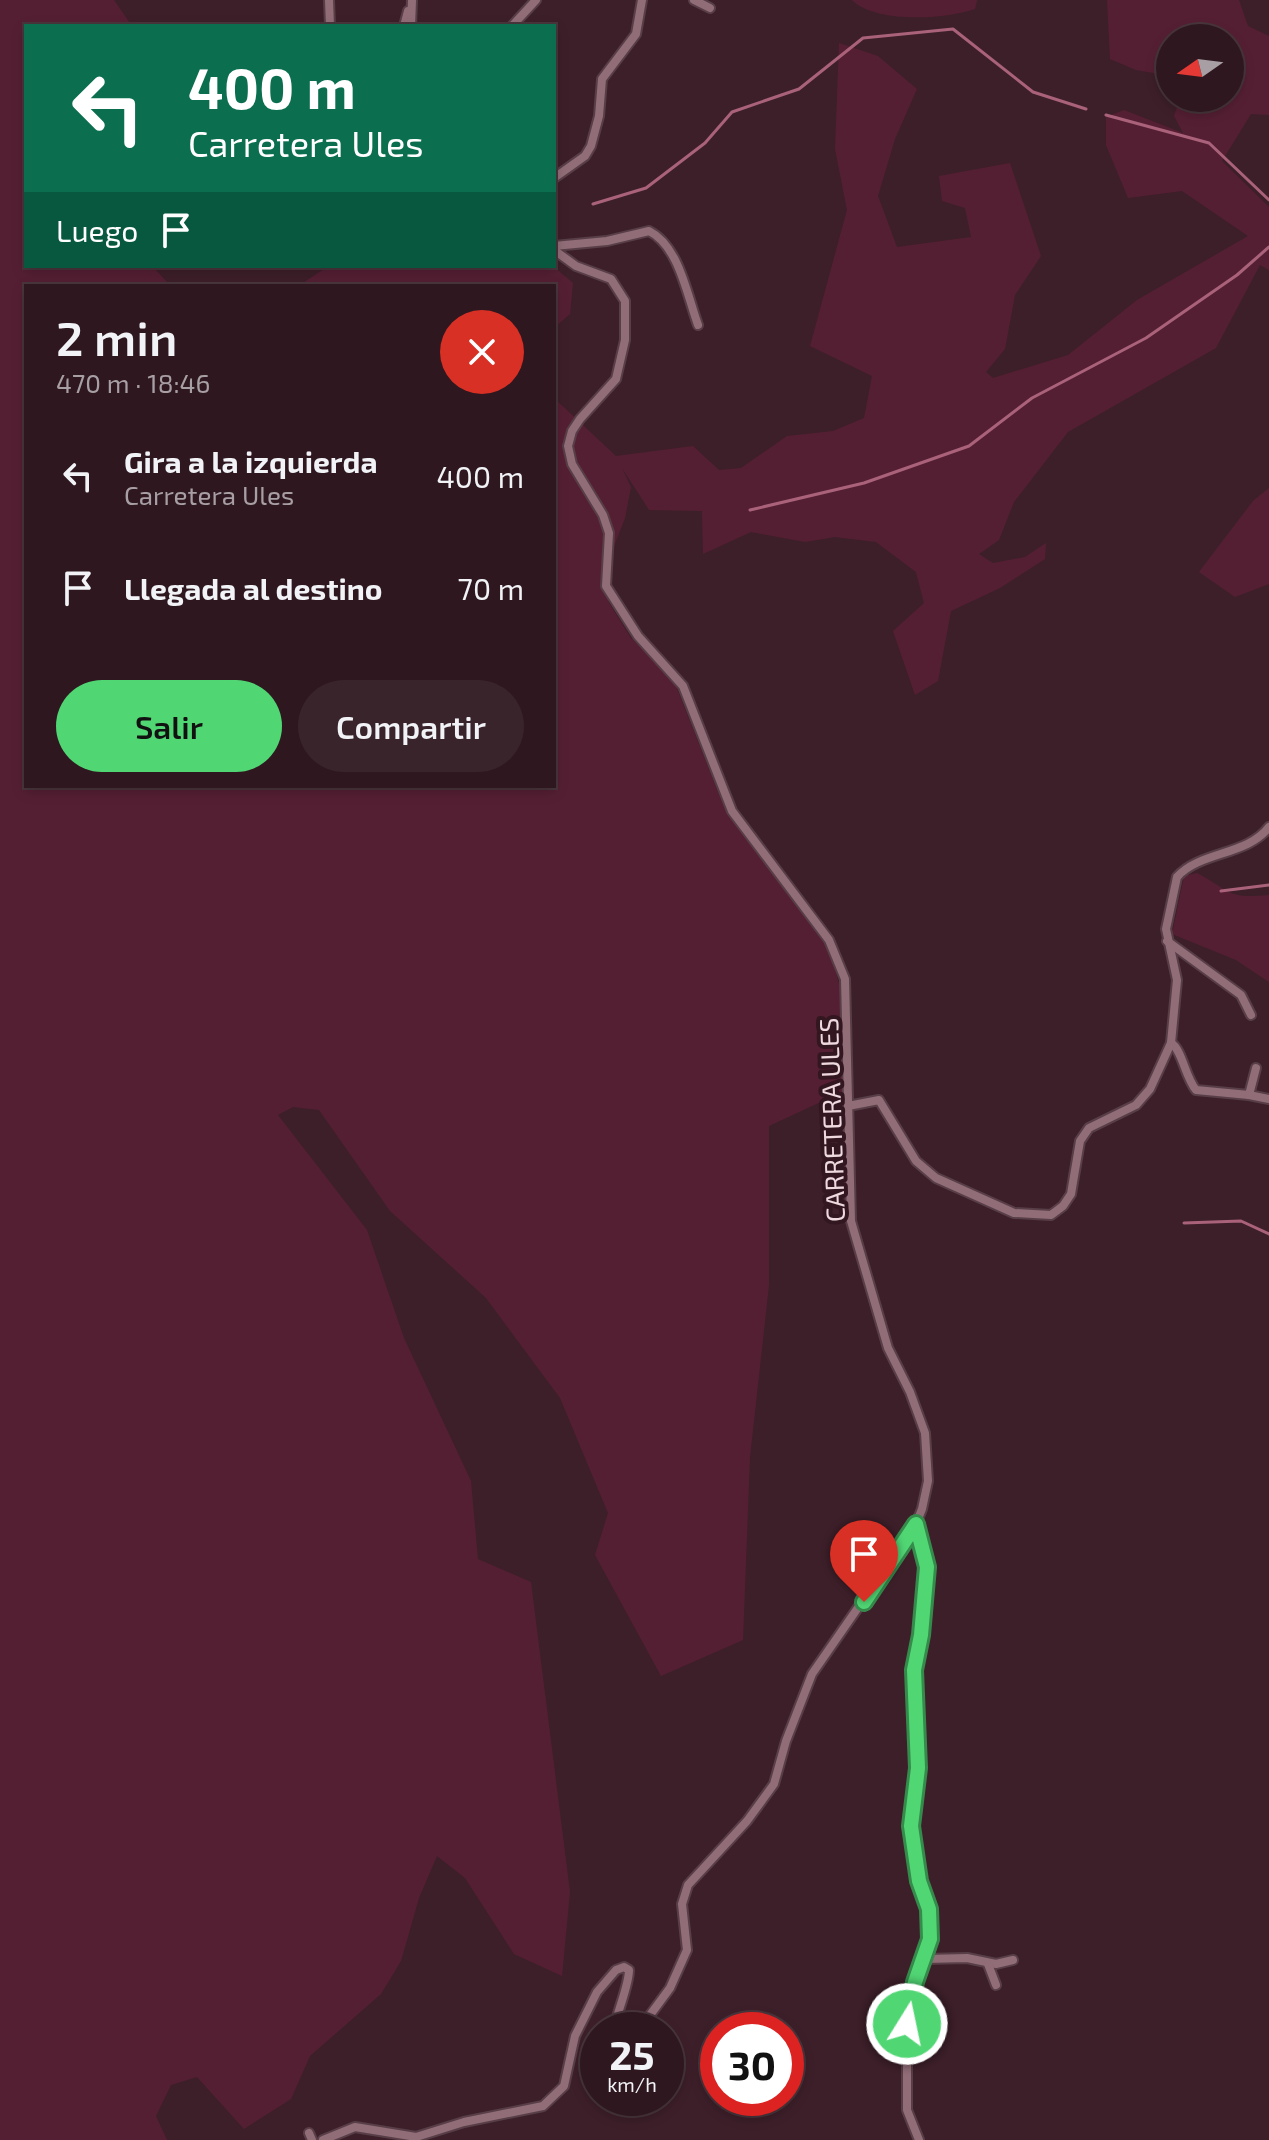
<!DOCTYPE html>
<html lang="es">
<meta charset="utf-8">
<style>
:root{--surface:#2e171f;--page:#3a242c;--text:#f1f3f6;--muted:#a79fa4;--line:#49363d;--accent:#51d674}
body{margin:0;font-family:"Exo 2",sans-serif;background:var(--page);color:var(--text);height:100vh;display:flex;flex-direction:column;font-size:30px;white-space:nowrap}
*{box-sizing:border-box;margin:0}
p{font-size:26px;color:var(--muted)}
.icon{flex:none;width:44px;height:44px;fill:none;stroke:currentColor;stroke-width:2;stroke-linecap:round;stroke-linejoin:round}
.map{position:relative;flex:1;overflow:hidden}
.sheet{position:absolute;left:24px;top:284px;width:532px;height:504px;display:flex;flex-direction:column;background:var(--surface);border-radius:0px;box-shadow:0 4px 12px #0003,0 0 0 2px var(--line)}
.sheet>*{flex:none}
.top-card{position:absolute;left:24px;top:24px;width:532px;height:244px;border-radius:0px;box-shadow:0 4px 12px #0003,0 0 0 2px var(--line);background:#0b6e4f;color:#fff;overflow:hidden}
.needle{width:52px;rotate:256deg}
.controls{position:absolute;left:1156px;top:24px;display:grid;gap:16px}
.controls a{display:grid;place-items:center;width:88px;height:88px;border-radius:50%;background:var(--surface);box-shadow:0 4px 12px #0003,0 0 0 2px var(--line);font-size:40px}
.speed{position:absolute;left:580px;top:2012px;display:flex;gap:16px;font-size:40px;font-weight:700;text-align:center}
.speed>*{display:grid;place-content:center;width:104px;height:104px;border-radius:50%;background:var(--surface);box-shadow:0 4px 12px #0003,0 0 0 2px var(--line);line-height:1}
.speed small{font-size:20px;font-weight:400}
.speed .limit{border:12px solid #d22;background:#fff;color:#111}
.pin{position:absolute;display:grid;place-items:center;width:68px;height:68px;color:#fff;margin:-82px -34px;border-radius:50% 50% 50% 0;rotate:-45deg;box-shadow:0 0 8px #0007}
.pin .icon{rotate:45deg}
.me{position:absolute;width:88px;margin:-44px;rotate:10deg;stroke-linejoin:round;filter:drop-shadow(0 0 6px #0008)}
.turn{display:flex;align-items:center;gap:28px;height:168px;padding:0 32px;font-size:36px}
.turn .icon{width:104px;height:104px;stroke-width:2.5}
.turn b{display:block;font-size:56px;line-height:68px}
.then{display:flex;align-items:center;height:76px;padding:0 32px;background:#0003;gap:16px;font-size:30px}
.round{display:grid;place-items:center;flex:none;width:84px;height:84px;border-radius:42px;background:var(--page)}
.summary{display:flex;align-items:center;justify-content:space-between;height:136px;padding:0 32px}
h1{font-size:48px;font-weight:600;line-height:60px}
.action{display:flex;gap:16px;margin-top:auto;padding:16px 32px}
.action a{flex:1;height:92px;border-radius:48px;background:var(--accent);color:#111;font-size:32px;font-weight:600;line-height:92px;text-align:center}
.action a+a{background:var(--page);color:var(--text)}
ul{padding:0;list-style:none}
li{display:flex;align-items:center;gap:24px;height:112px;padding:0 32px}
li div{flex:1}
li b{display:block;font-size:30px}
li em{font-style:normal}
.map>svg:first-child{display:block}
.green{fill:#551f33}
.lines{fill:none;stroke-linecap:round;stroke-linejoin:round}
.stream{stroke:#a9627a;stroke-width:3}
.minor-casing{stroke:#583e47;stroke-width:12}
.minor{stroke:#916d78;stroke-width:8}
.route-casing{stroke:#358b4b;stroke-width:20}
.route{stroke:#51d674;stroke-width:14}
.labels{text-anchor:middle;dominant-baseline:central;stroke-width:8;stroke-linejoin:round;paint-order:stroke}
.street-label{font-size:26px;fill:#edd9de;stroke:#321620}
</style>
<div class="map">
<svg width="1269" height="2140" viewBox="0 0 1269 2140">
<rect width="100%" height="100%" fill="#3d1f29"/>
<!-- green -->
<g class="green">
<polygon points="0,0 114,0 132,26 26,26 26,266 152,266 171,286 26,286 26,786 554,786 554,398 616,456 693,446 719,470 741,468 787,436 833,431 864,418 872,376 810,346 847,210 835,149 839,43 878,56 917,89 895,139 878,196 897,247 971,237 965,208 942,201 939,176 1010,163 1041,256 1015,295 1005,349 986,372 993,378 1068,355 1137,300 1248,236 1182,191 1128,198 1106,145 1106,117 1124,110 1183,133 1174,116 1180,98 1230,98 1230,38 1170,38 1170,76 1136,70 1110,59 1107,0 1239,0 1248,26 1269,36 1269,115 1251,114 1222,161 1269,207 1269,270 1260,265 1216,348 1068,432 1014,502 999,540 979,554 993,563 1025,557 1046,543 1045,559 1000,588 951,611 938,681 915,695 893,631 924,603 916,572 876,542 835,537 805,542 751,532 703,554 702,511 649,510 622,468 631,487 625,518 601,580 609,603 631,638 674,681 722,802 826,939 840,987 842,1092 769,1126 769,1285 750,1457 743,1640 661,1676 595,1555 608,1513 560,1398 486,1298 390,1211 319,1110 293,1107 278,1115 367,1230 404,1338 471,1481 478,1559 531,1582 570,1892 562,1976 514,1954 465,1878 437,1856 419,1898 401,1961 381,1994 310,2056 291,2099 244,2129 197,2077 171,2085 156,2116 167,2140 0,2140"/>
<path d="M 852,0 L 977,0 L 977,1 L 975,9 C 946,19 876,24 852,0 Z"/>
<polygon points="329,266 553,266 573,283 570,314 554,328 554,286 298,286"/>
<polygon points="1269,488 1269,584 1235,597 1199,572 1253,501"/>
<path d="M 1197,873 C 1231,891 1226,899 1269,895 L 1269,982 L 1236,960 L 1172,934 L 1184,876 Z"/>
</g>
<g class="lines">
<!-- stream -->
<g class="stream">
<polyline points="1106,115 1209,143 1269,200"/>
<polyline points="593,204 646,188 705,143 732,112 799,89 863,38 953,29 1033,92 1086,109"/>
<polyline points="750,510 864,483 969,446 1032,398 1146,338 1237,275 1269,247"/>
<polyline points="1221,891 1269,885"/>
<polyline points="1184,1223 1241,1221 1269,1234"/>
</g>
<defs>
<g id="minor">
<polyline points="329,0 330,26"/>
<polyline points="694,0 710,8"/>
<polyline points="404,26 408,11"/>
<polyline points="411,26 412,0"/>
<polyline points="512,26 536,0"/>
<polyline points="554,178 585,156 591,146 599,116 602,79 636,34 642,0"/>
<path d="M 554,246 L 607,241 L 649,231 C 679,246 687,295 698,325"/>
<polyline points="554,250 576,266 611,279 625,301 625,340 616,379 580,419 572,431 568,446 572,464 603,515 609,533 606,586 638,636 683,686 732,811 829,940 845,979 851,1221 888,1348 910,1392 925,1433 928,1481 922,1509 916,1524 812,1674 786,1741 774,1784 747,1821 688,1885 682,1904 687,1950 670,1988 639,2030"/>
<polyline points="1167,941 1241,995 1251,1015"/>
<path d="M 1171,1043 C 1182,1049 1185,1077 1196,1090 L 1249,1095 L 1256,1068"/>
<polyline points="1249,1095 1269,1099"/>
<path d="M 848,1106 L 879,1100 L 916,1161 L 936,1178 L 1014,1213 L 1051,1215 L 1063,1206 L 1071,1194 L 1080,1141 L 1089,1128 L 1136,1105 L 1150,1089 L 1171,1043 L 1177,980 L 1166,929 L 1177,877 C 1200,851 1247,856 1269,827"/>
<polyline points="916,1524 927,1567 921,1635 914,1670 918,1768 911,1826 919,1881 929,1909 930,1939 910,1999 907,2024 907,2110 919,2140"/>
<polyline points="925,1959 967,1958 996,1964 1013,1960"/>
<polyline points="988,1964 996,1985"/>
<polyline points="309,2133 312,2140"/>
<path d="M 323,2140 L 355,2127 L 416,2137 L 464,2122 L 543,2106 L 564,2086 L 575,2036 L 597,1992 L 616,1970 L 624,1967 L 629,1970 C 629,1986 617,2011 614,2030"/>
</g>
</defs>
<!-- minor casing -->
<use href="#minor" class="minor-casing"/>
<!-- minor -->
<use href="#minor" class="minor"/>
</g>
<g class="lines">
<defs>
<polyline id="route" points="864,1602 916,1524 927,1567 921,1635 914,1670 918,1768 911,1826 919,1881 929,1909 930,1939 915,1982 907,2024"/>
</defs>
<!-- route casing -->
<use href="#route" class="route-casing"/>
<!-- route -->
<use href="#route" class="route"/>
</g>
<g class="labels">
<!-- street labels -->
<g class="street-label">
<text transform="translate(831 1120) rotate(-92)">CARRETERA ULES</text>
</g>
</g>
</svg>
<div class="controls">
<a><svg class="needle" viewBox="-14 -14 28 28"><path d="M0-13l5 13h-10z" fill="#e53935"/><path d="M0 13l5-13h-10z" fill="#a79fa4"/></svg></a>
</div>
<div class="speed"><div>25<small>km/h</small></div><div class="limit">30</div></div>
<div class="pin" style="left:864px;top:1602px;background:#d93025"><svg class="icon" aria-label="arrive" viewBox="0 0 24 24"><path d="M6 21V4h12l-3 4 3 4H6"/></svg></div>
<svg class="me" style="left:907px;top:2024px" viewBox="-20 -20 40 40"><circle r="17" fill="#51d674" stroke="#fff" stroke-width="3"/><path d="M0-11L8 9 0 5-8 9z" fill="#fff"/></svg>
<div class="top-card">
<div class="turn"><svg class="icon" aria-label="left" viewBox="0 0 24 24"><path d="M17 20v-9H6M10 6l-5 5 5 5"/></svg><div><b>400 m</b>Carretera Ules</div></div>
<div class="then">Luego<svg class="icon" aria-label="arrive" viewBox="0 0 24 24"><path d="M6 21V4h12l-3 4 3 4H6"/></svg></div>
</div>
<section class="sheet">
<div class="summary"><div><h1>2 min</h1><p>470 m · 18:46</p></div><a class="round" style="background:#d93025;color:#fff"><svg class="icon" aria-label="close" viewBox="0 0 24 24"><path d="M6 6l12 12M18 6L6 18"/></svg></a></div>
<ul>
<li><svg class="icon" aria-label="left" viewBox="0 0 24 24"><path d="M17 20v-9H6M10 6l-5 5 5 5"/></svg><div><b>Gira a la izquierda</b><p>Carretera Ules</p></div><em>400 m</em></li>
<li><svg class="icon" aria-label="arrive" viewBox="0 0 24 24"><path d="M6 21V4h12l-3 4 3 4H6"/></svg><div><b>Llegada al destino</b></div><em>70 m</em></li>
</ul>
<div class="action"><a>Salir</a><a>Compartir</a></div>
</section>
</div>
